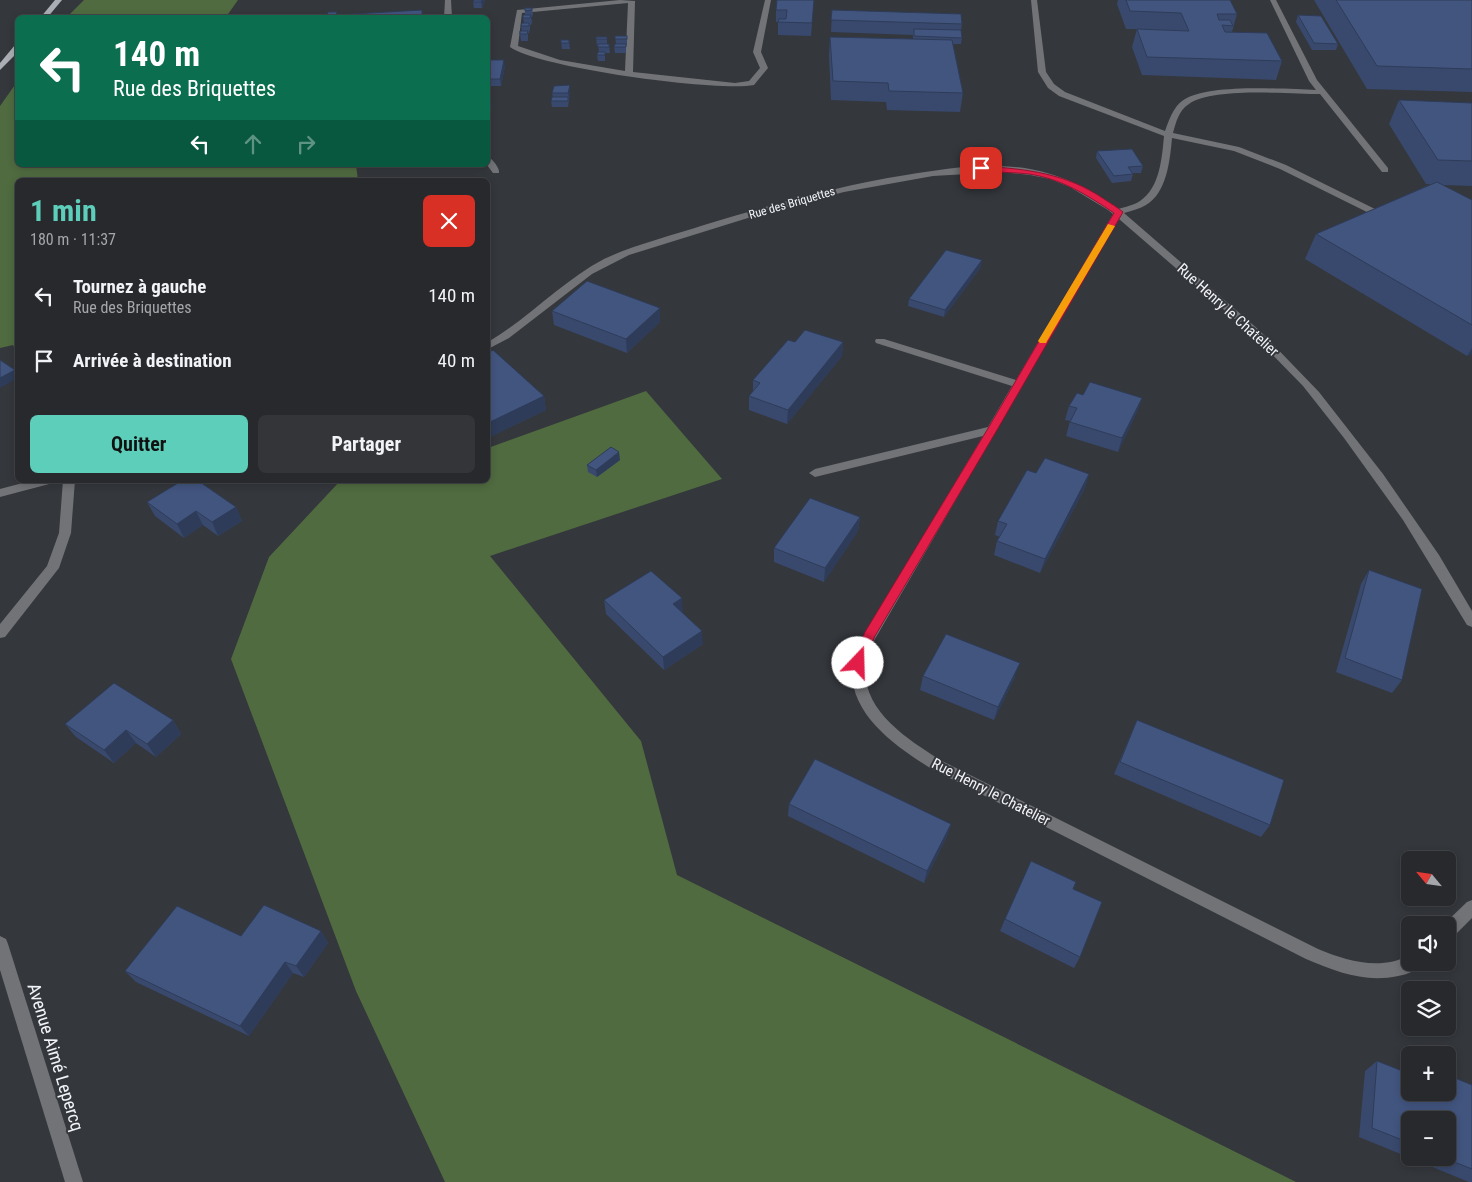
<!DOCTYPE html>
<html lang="fr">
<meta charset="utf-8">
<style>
:root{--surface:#27292d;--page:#333539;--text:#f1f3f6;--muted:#a4a6aa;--line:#434549;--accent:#5dceb9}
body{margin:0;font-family:"Roboto Condensed",sans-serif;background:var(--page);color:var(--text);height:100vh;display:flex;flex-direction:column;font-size:19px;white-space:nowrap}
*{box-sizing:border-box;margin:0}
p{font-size:16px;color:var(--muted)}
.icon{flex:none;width:28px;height:28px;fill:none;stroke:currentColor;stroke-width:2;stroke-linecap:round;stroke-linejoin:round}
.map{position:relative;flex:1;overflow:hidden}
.details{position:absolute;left:15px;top:178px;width:475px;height:305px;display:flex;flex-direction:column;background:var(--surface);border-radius:8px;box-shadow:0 2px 8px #0003,0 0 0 1px var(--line)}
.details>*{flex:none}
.hud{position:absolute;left:15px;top:15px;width:475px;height:152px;border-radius:8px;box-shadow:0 2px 8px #0003,0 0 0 1px var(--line);background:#0b6e4f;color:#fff;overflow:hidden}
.needle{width:32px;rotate:299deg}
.controls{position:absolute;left:1401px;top:851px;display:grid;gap:10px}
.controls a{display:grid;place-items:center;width:55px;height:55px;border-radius:8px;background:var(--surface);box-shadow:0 2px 8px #0003,0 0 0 1px var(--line);font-size:25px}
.pin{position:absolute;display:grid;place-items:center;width:42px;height:42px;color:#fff;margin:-21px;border-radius:10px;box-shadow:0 2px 8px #0006}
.me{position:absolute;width:55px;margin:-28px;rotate:21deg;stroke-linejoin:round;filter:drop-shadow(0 0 4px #0008)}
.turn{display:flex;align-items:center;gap:18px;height:105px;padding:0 15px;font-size:22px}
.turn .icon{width:65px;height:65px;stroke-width:2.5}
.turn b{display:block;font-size:35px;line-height:42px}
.lanes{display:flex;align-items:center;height:48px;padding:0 15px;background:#0003;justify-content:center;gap:25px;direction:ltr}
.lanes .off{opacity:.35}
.round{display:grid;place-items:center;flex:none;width:52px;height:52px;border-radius:8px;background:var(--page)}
.overview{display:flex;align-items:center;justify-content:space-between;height:85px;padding:0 15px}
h1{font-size:30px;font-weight:700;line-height:38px;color:var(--accent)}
.button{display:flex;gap:10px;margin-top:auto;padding:10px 15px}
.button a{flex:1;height:58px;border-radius:8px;background:var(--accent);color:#111;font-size:20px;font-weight:700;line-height:58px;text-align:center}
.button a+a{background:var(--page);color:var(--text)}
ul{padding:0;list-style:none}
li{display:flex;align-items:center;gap:15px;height:65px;padding:0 15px}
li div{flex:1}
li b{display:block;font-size:19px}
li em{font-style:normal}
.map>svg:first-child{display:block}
.forest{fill:#506b40}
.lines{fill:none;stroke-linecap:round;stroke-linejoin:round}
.minor{fill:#727376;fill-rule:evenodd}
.major{fill:#abaeb4;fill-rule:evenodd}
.wall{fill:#39496d;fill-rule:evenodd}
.shaded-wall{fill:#2e3c59}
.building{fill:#42557f;stroke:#2e3c59}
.route{fill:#e11d48;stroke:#92132f}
.slow{fill:#f59e0b}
.labels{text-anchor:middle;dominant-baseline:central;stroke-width:4;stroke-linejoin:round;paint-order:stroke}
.far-street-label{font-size:12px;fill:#f2f4f8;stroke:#34373c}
.street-label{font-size:15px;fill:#f2f4f8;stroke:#34373c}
.near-street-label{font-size:18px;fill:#f2f4f8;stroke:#34373c}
</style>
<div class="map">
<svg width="1472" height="1182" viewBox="0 0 1472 1182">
<rect width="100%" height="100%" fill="#34373c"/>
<!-- forest -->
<g class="forest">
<polygon points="84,0 238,0 226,17 67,17"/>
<polygon points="17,82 18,165 356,165 358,180 18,180 17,353 13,345 0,348 0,106"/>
<polygon points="646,391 722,479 490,556 641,741 677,875 1296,1182 445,1182 356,991 231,659 269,557 341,480 488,480 488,448"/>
</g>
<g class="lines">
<!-- minor -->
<g class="minor">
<polygon points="445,0 451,0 452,18 444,18"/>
<path d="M 620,0 L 635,1 L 633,72 L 735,83 L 749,81 L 760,68 L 753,52 L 765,0 L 771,0 L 761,52 L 768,68 L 754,85 C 717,92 539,68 510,47 L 517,10 ZM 628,3 L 625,71 L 560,60 L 518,46 L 522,13 Z"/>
<path d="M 1031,0 L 1037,0 L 1046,72 L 1054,84 L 1065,92 L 1165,131 C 1169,120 1173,108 1182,101 C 1205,83 1285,89 1316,90 L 1309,81 L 1270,0 L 1276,0 L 1317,80 L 1388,168 L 1388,172 L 1382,172 L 1320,94 C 1290,94 1212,87 1189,104 C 1179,110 1176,122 1173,133 L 1239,147 L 1286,165 L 1377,210 L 1377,214 L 1371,214 L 1280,169 L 1234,151 L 1172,138 C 1170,160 1167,193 1146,205 C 1139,209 1131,211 1124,213 L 1259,330 L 1319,392 L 1383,474 L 1439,555 L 1472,611 L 1472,627 L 1467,625 L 1403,520 L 1344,438 L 1303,386 L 1252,334 L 1119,219 L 868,651 C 867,657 865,664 865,670 C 865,713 908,739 940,760 L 1318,949 C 1347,961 1380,971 1410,955 L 1410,962 L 1421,962 C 1417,972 1407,974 1398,976 C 1365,983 1337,972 1306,959 L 930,768 C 896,746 850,715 852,669 C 852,663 854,656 855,650 L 983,436 L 815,477 L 809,473 L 815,469 L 988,427 L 1012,386 L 876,343 L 875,341 L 876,339 L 884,339 L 1016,380 L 1113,214 L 1108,210 L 1070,187 L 1050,179 L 1030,175 L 1002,172 L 933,176 L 844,192 L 774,210 L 629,255 L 592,274 L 509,338 L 488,349 L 488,342 C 529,318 562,281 604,259 C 636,244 671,236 704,225 C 771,205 837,186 906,175 C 946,168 989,162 1030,169 C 1062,175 1092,189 1118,209 C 1125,207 1134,205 1140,201 C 1160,188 1162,157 1164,136 L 1059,96 L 1048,88 L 1038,72 Z"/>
<path d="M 488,157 C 493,159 500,169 499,173 L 493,173 L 487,165 Z"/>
<polygon points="34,480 55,480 53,483 0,497 0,489"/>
<polygon points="63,480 75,480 71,533 59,568 5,637 0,638 0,624 47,566 59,533"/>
<polygon points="1472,900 1472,918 1454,936 1448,938 1448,925 1443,925 1467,902"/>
<polygon points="0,936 6,939 8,944 83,1182 65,1182 0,970"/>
</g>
<!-- major -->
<g class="major">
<polygon points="55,0 62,0 47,18 40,18"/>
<polygon points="15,45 18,45 18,52 0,70 0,63"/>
</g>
</g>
<!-- wall -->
<g class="wall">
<polygon points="485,0 482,8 474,8 473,2"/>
<polygon points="814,0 811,36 778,35 778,22 776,22 776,10"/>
<polygon points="1118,0 1230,0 1237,14 1232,32 1282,61 1276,80 1142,75 1132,47 1137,29 1126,29 1117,4"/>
<polygon points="1311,0 1472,0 1472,92 1367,89 1314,0"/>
<polygon points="532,8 533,14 532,17 531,17 532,22 531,25 530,25 530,29 529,33 528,33 528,41 521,41 520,34 522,31 521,26 524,23 523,18 525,15 525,11"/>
<polygon points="832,10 962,24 961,30 962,38 961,44 953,44 963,93 960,112 887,110 886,102 831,100 829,55 830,37 913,39 913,35 831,32"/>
<polygon points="1298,15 1338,44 1336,50 1312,50 1296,22"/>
<polygon points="615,36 627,36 627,45 626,45 626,53 615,53 614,47 616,44"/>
<polygon points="596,37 607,37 607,44 609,44 610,53 605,53 605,61 598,61 597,55 599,52 598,46 597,46"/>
<polygon points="561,40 569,40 570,49 562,49"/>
<polygon points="488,60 505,66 501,86 488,86"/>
<polygon points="570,92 569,100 568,107 552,107 551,101 553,97 552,93"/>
<polygon points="1399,100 1472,103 1472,186 1443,185 1472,200 1472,354 1467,356 1305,259 1316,234 1431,184 1426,184 1389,124"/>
<polygon points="1097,151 1143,166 1141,173 1132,173 1133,174 1131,181 1112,183 1096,158"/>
<polygon points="981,267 944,317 908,306 909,299"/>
<polygon points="552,311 660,322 627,353 554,325"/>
<polygon points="795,342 843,342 842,356 787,424 749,410 749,396 753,392 753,380"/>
<polygon points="488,353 544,396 546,410 490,437 488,434"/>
<polygon points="1083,395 1142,398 1137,412 1118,452 1066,436 1070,421 1065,420 1069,406"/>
<polygon points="620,460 597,477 588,472 587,465"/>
<polygon points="1036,473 1089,474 1085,488 1040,573 994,555 997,541 1000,537 995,535 998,521"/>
<polygon points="147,502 236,507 242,521 218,536 203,525 184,538 155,516"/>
<polygon points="860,517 858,531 824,582 774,562 774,548"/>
<polygon points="1369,570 1402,680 1392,693 1336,672 1361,584"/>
<polygon points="682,598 682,613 703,644 664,670 606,614 604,600"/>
<polygon points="923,676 1015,677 994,720 920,690"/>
<polygon points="173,720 181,734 156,757 136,743 114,763 76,737 65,724"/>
<polygon points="1137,720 1270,825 1261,837 1114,774"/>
<polygon points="789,804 951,824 947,836 924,883 788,816"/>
<polygon points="1073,889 1080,957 1074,968 1000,931 1005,919"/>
<polygon points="321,931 328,943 304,977 293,973 249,1036 136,982 125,971"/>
<path d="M 1377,1061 L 1405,1072 L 1410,1068 L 1410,1092 L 1472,1085 L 1472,1182 L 1469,1182 L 1359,1137 L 1365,1071 ZM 1410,1120 L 1448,1158 L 1410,1158 Z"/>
</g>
<!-- shaded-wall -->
<g class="shaded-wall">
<polygon points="482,0 485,0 482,8 481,2"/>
<polygon points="504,60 505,66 501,86 500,79"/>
<polygon points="570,85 570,92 569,100 568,93"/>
<polygon points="491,99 492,106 488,109 488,102"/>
<polygon points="982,260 981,267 944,317 945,310"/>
<polygon points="660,308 660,322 627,353 626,339"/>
<polygon points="843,342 842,356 787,424 788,410"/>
<polygon points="1472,348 1472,354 1467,356"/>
<polygon points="15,370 18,374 18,378 0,388 0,378"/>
<polygon points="544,396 546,410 490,437 488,423"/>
<polygon points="1142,398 1137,412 1118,452 1122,438"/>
<polygon points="619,452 620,460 597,477 596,470"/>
<polygon points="1089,474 1085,488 1040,573 1045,559"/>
<polygon points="236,507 242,521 218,536 212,522"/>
<polygon points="196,511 203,525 184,538 177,524"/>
<polygon points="860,517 858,531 824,582 825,568"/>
<polygon points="682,598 683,612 674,618 673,604"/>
<polygon points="702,631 703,644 664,670 663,657"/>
<polygon points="1020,663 1015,677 994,720 998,707"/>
<polygon points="173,720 181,734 156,757 147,744"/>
<polygon points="126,730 136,743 114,763 104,750"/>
<polygon points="951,824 947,836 924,883 927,871"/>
<polygon points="321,931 328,943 304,977 296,966"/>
<polygon points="285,962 293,973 249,1036 240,1026"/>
</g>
<!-- building -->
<g class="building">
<polygon points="474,0 482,0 481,2 473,2"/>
<polygon points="777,0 814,0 812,23 778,22 779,19 786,19 787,10 776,10"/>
<polygon points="1126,0 1230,0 1237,14 1217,14 1219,20 1230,20 1233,26 1222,25 1225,32 1267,33 1282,61 1147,57 1137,29 1189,31 1181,13 1130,11"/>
<polygon points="1336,0 1472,0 1472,69 1377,66"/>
<polygon points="525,8 532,8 532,10 525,11"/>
<polygon points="422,10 422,18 293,18 327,16 328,12 337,12 336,15"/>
<polygon points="832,10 961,14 962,24 831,20"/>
<polygon points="523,15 531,15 530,18 523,18"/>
<polygon points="1298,15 1321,16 1338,44 1314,43"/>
<polygon points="522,23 529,23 529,26 521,26"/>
<polygon points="914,29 961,30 962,38 914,36"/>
<polygon points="520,31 528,31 527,34 520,34"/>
<rect x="615" y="36" width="12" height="3"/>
<rect x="596" y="37" width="11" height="2"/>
<polygon points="830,37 952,40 963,93 889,91 888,83 833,81"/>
<rect x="561" y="40" width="8" height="3"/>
<rect x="598" y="44" width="11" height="3"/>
<polygon points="615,44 626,44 626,47 614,47"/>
<polygon points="598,52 605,52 605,55 597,55"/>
<polygon points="488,60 504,60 500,79 488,79"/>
<polygon points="570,85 568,93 552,93 554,86"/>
<polygon points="552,97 568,97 568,101 551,101"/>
<polygon points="1399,100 1472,103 1472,161 1438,160"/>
<polygon points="1132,149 1143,166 1128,167 1133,174 1114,176 1097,151"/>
<polygon points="1437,182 1472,200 1472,325 1316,234"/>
<polygon points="946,250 982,260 945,310 909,299"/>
<polygon points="587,281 660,308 626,339 552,311"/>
<polygon points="805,330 843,342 788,410 749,396 760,383 753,380 788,340 795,342"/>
<polygon points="493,350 544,396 488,423 488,353"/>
<polygon points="0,360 15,370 0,378"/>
<polygon points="1090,382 1142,398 1122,438 1070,422 1077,408 1069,406 1077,393 1083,395"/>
<polygon points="611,447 619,452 596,470 587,465"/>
<polygon points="1045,458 1089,474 1045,559 997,541 1007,524 998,521 1027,470 1036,473"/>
<polygon points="183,480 197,480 236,507 212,522 196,511 177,524 147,502"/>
<polygon points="810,498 860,517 825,568 774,548"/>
<polygon points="1369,570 1422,589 1402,680 1345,658"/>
<polygon points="651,571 682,598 673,604 702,631 663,657 604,600"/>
<polygon points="946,634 1020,663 998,707 923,676"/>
<polygon points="114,683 173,720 147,744 126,730 104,750 65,724"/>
<polygon points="1137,720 1284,780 1270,825 1120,762"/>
<polygon points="815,759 951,824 927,871 789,804"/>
<polygon points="1031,861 1076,882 1073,889 1102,902 1080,957 1005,919"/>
<polygon points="264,905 321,931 296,966 285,962 240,1026 125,971 177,906 241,936"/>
<polygon points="1377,1061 1410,1074 1410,1092 1448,1092 1448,1075 1472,1085 1472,1169 1444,1158 1448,1158 1448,1120 1410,1120 1410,1143 1372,1128"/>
</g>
<!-- route -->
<path class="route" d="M 981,166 C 1026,169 1066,173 1104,199 C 1110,203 1117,207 1123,212 L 997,430 L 875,636 L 862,666 L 854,666 L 852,663 L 865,632 L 987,430 L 1114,213 C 1087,195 1062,179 1029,174 C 1013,172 995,173 979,170 L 979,167 Z"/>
<!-- slow -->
<polygon class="slow" points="1108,224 1115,226 1047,341 1046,343 1040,343 1038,341"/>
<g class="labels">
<!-- far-street labels -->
<g class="far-street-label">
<text transform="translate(792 203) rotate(-16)">Rue des Briquettes</text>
</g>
<!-- street labels -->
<g class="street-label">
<text transform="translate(1228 310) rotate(42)">Rue Henry le Chatelier</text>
<text transform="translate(991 792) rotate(27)">Rue Henry le Chatelier</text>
</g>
<!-- near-street labels -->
<g class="near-street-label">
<text transform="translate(56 1057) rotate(73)">Avenue Aimé Lepercq</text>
</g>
</g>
</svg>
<div class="controls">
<a><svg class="needle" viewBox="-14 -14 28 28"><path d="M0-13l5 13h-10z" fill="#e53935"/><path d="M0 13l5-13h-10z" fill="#a4a6aa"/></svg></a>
<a><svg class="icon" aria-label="sound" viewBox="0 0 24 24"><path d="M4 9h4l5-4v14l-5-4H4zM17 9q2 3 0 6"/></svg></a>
<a><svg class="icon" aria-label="layers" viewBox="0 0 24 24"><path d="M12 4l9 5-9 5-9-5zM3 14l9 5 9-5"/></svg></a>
<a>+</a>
<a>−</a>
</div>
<div class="pin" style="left:981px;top:168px;background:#d93025"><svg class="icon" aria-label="arrive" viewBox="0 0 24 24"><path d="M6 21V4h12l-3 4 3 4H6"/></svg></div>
<svg class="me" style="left:858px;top:663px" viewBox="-20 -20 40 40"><circle r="19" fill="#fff"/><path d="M0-13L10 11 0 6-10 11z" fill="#e11d48"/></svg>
<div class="hud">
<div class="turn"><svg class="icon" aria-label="left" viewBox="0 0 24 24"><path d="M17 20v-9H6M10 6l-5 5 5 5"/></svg><div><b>140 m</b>Rue des Briquettes</div></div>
<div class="lanes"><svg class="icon" aria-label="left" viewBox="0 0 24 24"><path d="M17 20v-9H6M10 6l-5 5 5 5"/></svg><svg class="icon off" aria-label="ahead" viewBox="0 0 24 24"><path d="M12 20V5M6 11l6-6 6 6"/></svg><svg class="icon off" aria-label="right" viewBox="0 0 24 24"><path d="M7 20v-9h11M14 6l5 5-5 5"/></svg></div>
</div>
<section class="details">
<div class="overview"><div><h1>1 min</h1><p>180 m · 11:37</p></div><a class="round" style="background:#d93025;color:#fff"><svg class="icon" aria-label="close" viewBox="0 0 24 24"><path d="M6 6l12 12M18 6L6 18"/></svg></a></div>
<ul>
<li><svg class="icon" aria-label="left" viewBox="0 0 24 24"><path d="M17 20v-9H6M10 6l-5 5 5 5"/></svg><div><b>Tournez à gauche</b><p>Rue des Briquettes</p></div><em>140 m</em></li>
<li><svg class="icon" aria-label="arrive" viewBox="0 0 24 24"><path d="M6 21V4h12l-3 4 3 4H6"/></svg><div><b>Arrivée à destination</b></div><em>40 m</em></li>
</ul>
<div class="button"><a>Quitter</a><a>Partager</a></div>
</section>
</div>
